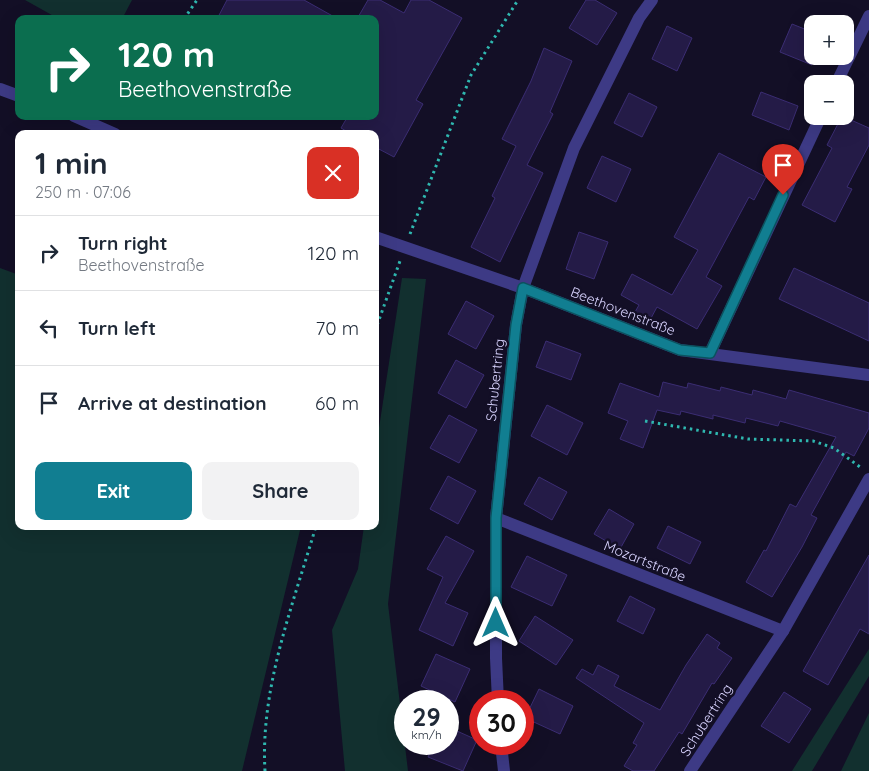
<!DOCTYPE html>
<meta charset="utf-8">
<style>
:root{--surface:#fff;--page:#f2f2f3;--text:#1f2937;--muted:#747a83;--line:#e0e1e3;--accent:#117e91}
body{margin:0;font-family:Quicksand,sans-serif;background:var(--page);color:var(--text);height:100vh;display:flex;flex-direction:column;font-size:19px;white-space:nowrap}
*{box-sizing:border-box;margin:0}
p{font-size:16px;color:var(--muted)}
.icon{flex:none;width:28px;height:28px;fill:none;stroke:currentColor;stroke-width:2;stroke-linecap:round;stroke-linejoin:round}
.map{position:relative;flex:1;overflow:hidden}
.sheet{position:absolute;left:15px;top:130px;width:364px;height:400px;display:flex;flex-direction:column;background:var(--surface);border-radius:10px;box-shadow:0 5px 20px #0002}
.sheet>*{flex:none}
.top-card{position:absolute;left:15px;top:15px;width:364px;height:105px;border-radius:10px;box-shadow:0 5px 20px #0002;background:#0b6e4f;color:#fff;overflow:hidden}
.fabs{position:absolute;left:804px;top:15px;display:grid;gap:10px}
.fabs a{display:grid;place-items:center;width:50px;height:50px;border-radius:10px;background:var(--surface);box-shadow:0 5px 20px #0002;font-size:25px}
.speed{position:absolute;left:394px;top:690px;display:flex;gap:10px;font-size:25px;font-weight:700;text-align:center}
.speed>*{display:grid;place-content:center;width:65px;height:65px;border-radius:50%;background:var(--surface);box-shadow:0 5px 20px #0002;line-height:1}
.speed small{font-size:12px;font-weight:400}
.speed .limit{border:8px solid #d22;background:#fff;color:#111}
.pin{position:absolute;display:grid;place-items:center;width:42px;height:42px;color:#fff;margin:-51px -21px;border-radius:50% 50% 50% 0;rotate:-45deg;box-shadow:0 0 5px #0007}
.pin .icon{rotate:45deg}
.me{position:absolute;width:55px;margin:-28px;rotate:0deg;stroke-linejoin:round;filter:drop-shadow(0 0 4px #0008)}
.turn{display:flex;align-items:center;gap:18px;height:105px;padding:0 20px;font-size:22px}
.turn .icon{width:65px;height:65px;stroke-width:2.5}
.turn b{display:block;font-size:35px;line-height:42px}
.round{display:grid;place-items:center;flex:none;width:52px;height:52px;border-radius:10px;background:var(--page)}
.overview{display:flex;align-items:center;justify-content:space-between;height:85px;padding:0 20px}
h1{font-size:30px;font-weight:800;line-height:38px}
.action{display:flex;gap:10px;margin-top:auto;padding:10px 20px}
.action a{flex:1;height:58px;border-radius:10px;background:var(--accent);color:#fff;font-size:20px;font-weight:800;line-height:58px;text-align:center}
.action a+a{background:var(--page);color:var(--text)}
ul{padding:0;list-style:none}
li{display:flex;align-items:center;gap:15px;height:75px;padding:0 20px;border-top:1px solid var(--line)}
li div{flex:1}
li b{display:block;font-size:19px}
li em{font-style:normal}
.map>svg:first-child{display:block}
.green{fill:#12302f}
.building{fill:#241b47;stroke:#3b2d73}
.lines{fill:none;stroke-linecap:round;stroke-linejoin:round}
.path{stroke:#2fb8b0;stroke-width:3;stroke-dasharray:2.5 4;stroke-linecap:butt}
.minor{stroke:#3d3a85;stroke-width:12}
.route-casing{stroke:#0b525e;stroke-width:12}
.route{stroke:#117e91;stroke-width:9}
.labels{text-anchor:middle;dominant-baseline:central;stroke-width:5;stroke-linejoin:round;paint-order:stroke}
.street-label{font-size:14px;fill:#d9d4ff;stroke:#130f26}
</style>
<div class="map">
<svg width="869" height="771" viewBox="0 0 869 771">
<rect width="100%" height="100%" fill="#130f26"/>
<!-- green -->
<g class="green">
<polygon points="25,0 132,0 122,19 59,19"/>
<polygon points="0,268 19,275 19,526 301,526 242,771 0,771"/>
<polygon points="402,278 426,279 388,604 408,771 345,771 332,630 358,569 364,526 375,526 375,454"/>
<polygon points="869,649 869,676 812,771 792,771"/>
<polygon points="869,713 869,771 841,771"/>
</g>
<!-- building -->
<g class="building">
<polygon points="227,0 304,0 338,19 217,19"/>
<polygon points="368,0 380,0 404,13 411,0 429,0 462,18 416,100 423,104 394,157 375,147 375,134 351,134 341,128 348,116 375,116 375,19 357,19"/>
<polygon points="586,0 595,0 617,13 597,45 569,28"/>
<polygon points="792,24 812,32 812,65 780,52"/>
<polygon points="667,26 692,38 677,71 652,59"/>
<polygon points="544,48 572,61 550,112 553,114 527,165 543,173 500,262 471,247 495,198 492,196 516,146 502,139 531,81"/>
<polygon points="761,92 798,106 789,130 752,115"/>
<polygon points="629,93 657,107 642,137 614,123"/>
<polygon points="842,116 869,128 869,145 847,187 852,189 835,222 802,205 832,148 827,145"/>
<polygon points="719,153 766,177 754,200 749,197 706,277 722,286 697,329 657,307 650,320 635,312 639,305 621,295 632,274 672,295 698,250 674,237"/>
<polygon points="602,156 631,169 616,202 587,188"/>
<polygon points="579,232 608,242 594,279 566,269"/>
<polygon points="794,268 869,303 869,341 779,299"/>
<polygon points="466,301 494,316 476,349 448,334"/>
<polygon points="546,341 581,354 571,380 536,367"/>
<polygon points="456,360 484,375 466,408 438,393"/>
<polygon points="663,382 687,388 688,383 720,391 721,387 752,395 753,390 786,399 789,390 869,413 869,428 854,456 846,452 811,515 817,518 802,547 772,597 746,582 764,550 766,551 790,504 796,507 836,437 780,421 778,426 746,418 745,423 713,415 713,419 681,411 680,415 657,410 643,448 620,439 628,421 608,413 620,383 659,397"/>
<polygon points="547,405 583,423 567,455 531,436"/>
<polygon points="449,415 477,430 459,463 430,448"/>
<polygon points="448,476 476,491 458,524 430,509"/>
<polygon points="539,477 567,492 552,520 524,504"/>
<polygon points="609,509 634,524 620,549 594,534"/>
<polygon points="668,526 701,542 690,564 657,548"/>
<polygon points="446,536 474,551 445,603 468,613 453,646 419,630 443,577 427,569"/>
<polygon points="869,555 869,634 860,629 828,685 803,671"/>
<polygon points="527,556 567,575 552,606 511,587"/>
<polygon points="630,596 655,609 643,634 617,621"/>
<polygon points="535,616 573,640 556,665 519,641"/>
<polygon points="707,634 720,643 717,648 732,658 714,684 712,683 682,734 679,732 654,771 633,771 624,766 637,745 633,743 644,723 576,678 582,669 593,675 598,665 619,676 614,686 660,710 686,665"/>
<polygon points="436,654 470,669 455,702 421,686"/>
<polygon points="539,689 573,706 560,734 525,718"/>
<polygon points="784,692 811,709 789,743 761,726"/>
<polygon points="448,727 477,740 463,771 428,757 434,744 448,744"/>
</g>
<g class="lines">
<!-- path -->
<g class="path">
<polyline points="184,19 197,0"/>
<polyline points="410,234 471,75 518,0"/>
<polyline points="375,331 400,261"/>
<polyline points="645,421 748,439 813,441 834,448 860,467"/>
<path d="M 265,771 C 260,688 293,605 316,526"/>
</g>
<!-- minor -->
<g class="minor">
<polyline points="836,84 869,16"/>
<polyline points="0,89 19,96"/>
<polyline points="74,116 115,134"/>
<polyline points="375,237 523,288 680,350 869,375"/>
<polyline points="710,353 821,116"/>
<polyline points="496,518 783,631"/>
<polyline points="498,701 496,658 496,518 516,325 523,288 574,148 639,18 652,0"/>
<polyline points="501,744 504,771"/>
<polyline points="690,771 783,631 869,479"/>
</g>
</g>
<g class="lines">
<defs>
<polyline id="route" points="496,623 496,518 516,325 523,288 680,350 710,353 783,195"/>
</defs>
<!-- route casing -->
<use href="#route" class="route-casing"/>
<!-- route -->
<use href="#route" class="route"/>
</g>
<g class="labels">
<!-- street labels -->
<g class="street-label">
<text transform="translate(623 311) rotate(21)">Beethovenstraße</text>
<text transform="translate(495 380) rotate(-84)">Schubertring</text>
<text transform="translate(645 561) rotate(22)">Mozartstraße</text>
<text transform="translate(706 720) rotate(-57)">Schubertring</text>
</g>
</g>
</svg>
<div class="fabs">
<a>+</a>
<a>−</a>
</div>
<div class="speed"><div>29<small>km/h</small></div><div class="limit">30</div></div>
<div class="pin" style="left:783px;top:195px;background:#d93025"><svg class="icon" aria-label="arrive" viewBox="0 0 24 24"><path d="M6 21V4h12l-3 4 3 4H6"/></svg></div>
<svg class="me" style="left:496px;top:623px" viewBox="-20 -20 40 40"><path d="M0-17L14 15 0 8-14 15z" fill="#117e91" stroke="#fff" stroke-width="4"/></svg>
<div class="top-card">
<div class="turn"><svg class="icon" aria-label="right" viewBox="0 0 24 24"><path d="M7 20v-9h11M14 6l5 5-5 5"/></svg><div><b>120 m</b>Beethovenstraße</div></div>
</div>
<section class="sheet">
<div class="overview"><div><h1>1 min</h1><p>250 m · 07:06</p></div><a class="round" style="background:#d93025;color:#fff"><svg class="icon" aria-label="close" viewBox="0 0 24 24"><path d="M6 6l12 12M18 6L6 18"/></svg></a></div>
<ul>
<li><svg class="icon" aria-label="right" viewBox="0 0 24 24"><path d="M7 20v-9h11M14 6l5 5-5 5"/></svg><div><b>Turn right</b><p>Beethovenstraße</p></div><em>120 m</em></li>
<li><svg class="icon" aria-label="left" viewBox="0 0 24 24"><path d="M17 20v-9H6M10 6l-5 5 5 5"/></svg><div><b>Turn left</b></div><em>70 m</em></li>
<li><svg class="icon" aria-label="arrive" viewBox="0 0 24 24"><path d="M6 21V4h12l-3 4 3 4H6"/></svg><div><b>Arrive at destination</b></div><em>60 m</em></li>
</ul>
<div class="action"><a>Exit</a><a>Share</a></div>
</section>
</div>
